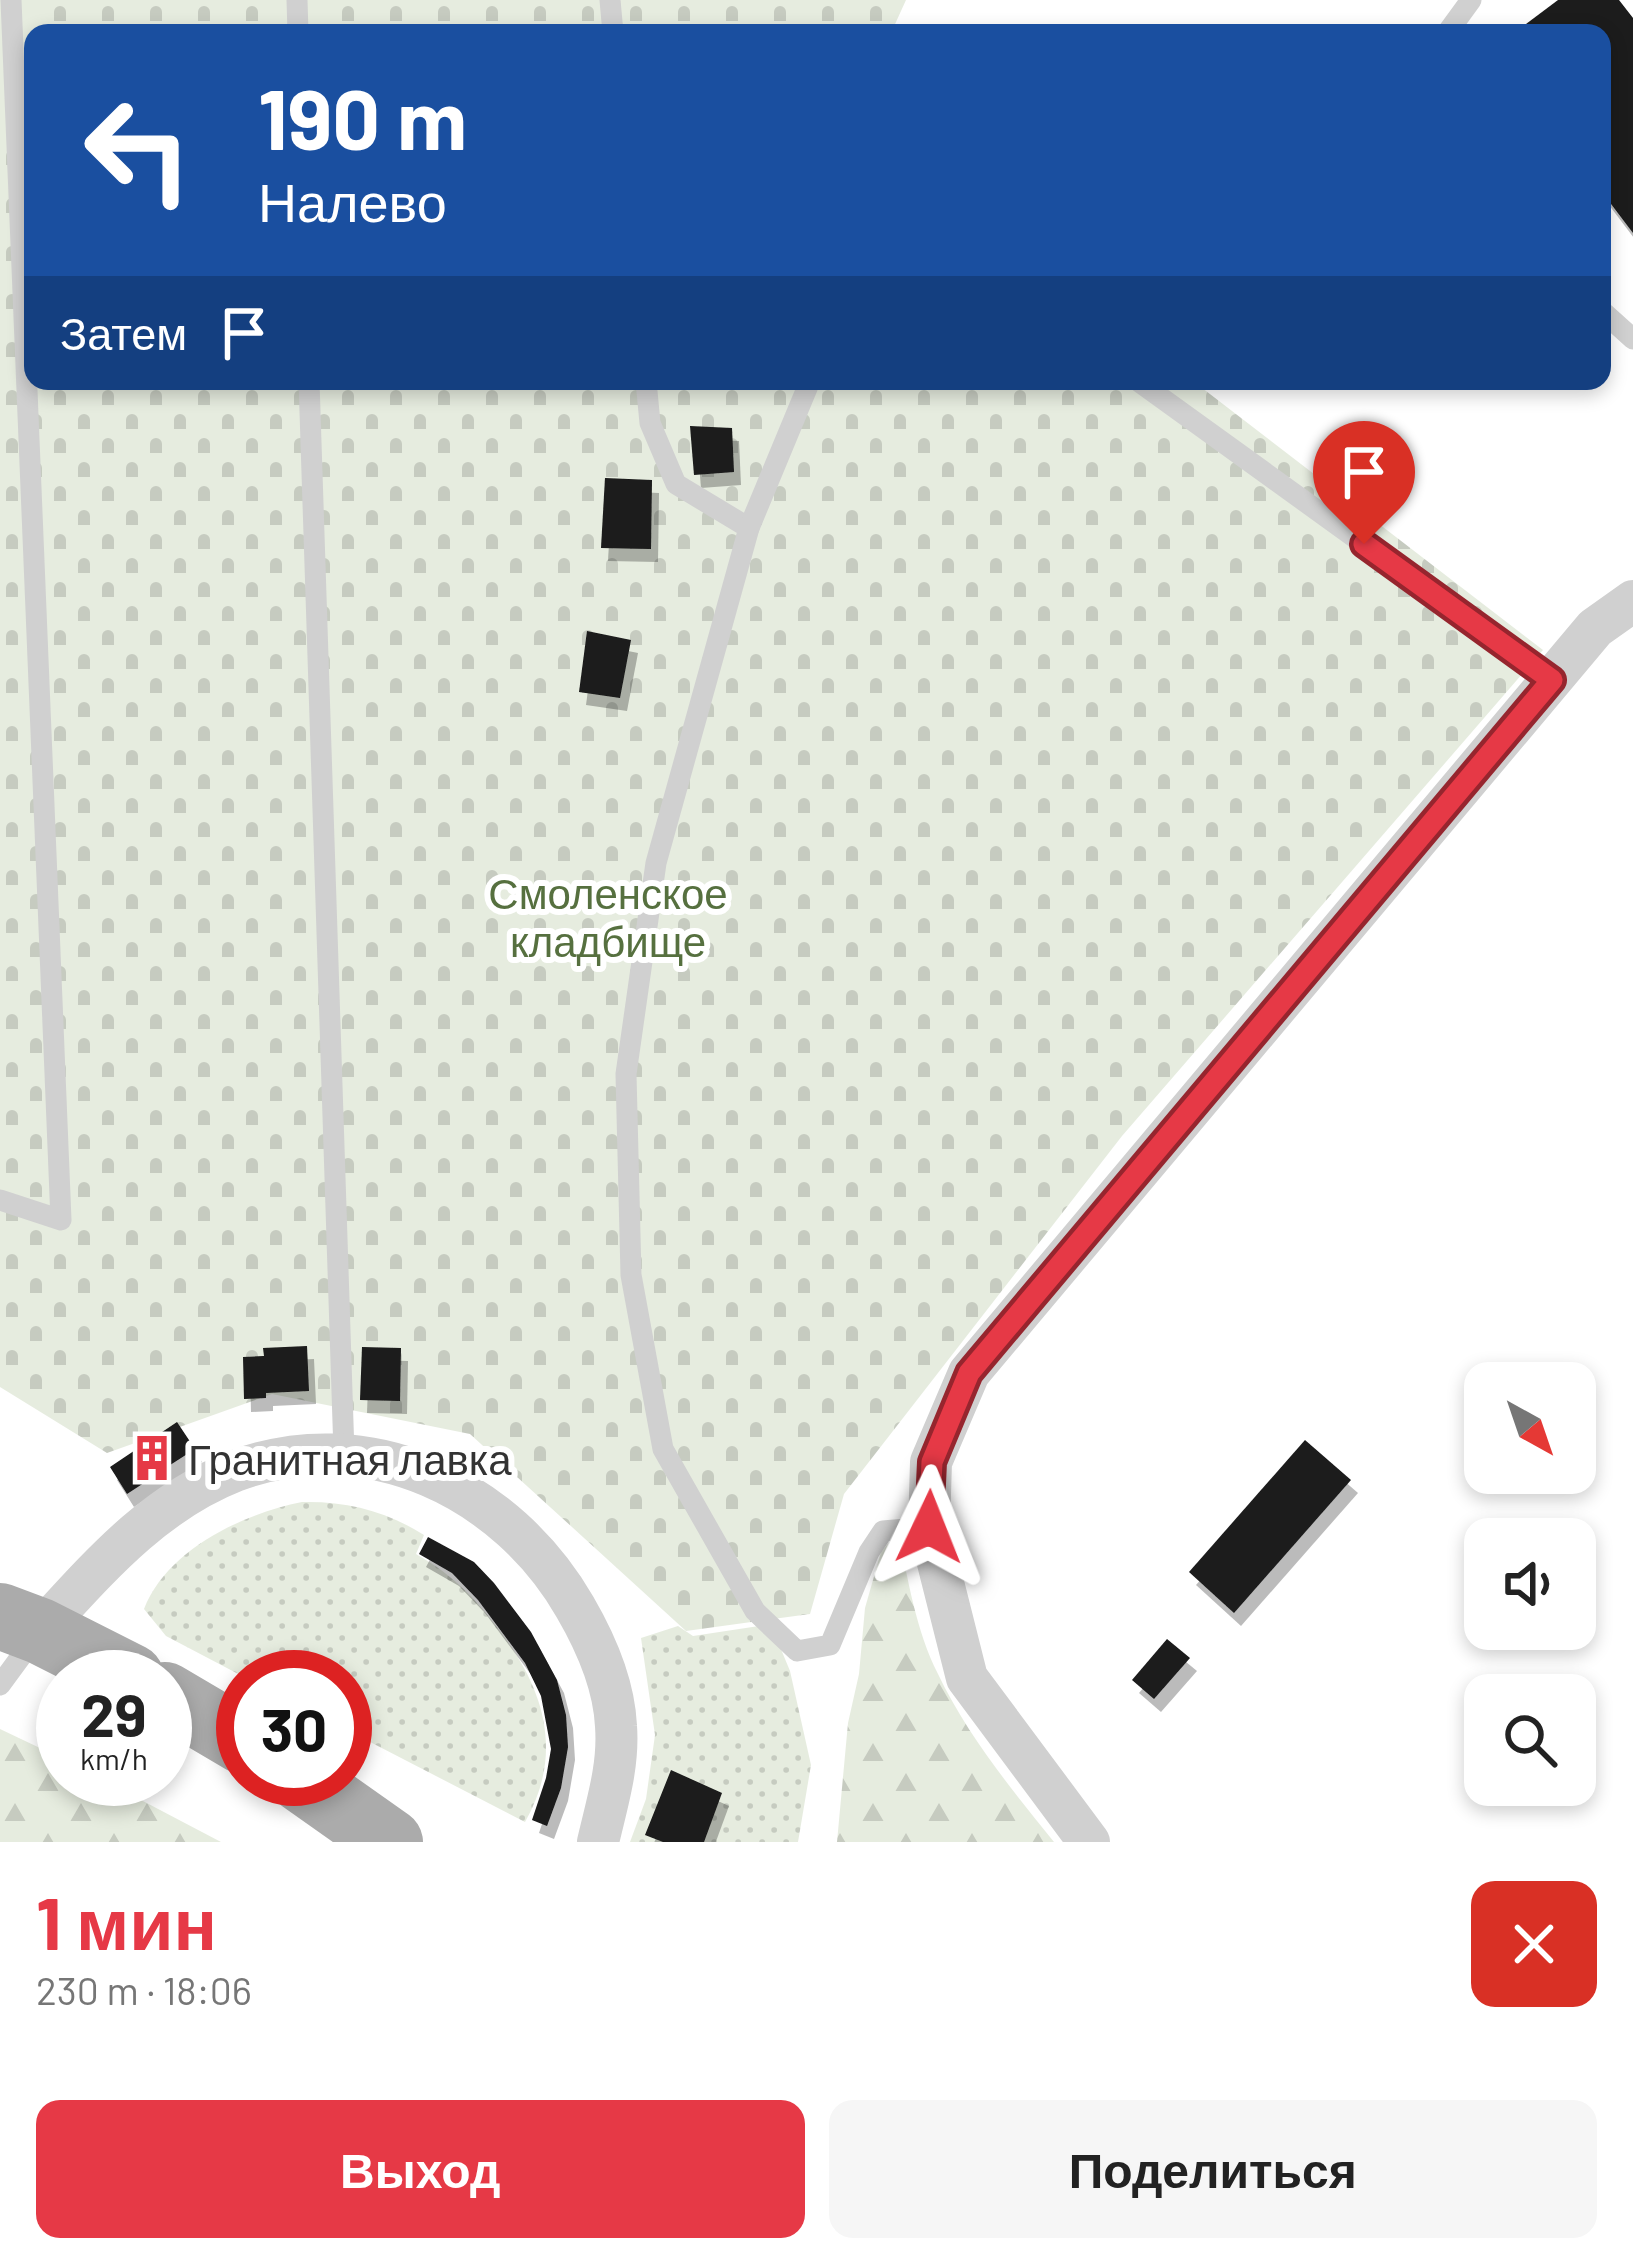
<!DOCTYPE html>
<html lang="ru">
<meta charset="utf-8">
<style>
:root{--surface:#fff;--page:#f6f6f6;--text:#222;--muted:#767676;--accent:#e63946}
body{margin:0;font-family:Barlow,sans-serif;background:var(--page);color:var(--text);height:100vh;display:flex;flex-direction:column;font-size:45px;white-space:nowrap}
*{box-sizing:border-box;margin:0}
p{font-size:39px;color:var(--muted)}
.icon{flex:none;width:66px;height:66px;fill:none;stroke:currentColor;stroke-width:2;stroke-linecap:round;stroke-linejoin:round}
.map{position:relative;height:1842px;overflow:hidden}
.side{display:flex;flex-direction:column;background:var(--surface);flex:1}
.side>*{flex:none}
.hud{position:absolute;left:24px;top:24px;width:1587px;height:366px;border-radius:24px;box-shadow:0 6px 18px #0003;background:#1a4fa0;color:#fff;overflow:hidden}
.needle{width:78px;rotate:140deg}
.fabs{position:absolute;left:1464px;top:1362px;display:grid;gap:24px}
.fabs a{display:grid;place-items:center;width:132px;height:132px;border-radius:24px;background:var(--surface);box-shadow:0 6px 18px #0003;font-size:60px}
.speed{position:absolute;left:36px;top:1650px;display:flex;gap:24px;font-size:60px;font-weight:700;text-align:center}
.speed>*{display:grid;place-content:center;width:156px;height:156px;border-radius:50%;background:var(--surface);box-shadow:0 6px 18px #0003;line-height:1}
.speed small{font-size:30px;font-weight:400}
.speed .limit{border:18px solid #d22;background:#fff;color:#111}
.pin{position:absolute;display:grid;place-items:center;width:102px;height:102px;color:#fff;margin:-123px -51px;border-radius:50% 50% 50% 0;rotate:-45deg;box-shadow:0 0 12px #0007}
.pin .icon{rotate:45deg}
.me{position:absolute;width:132px;margin:-66px;rotate:2deg;stroke-linejoin:round;filter:drop-shadow(0 0 9px #0008)}
.turn{display:flex;align-items:center;gap:42px;height:252px;padding:0 36px;font-size:54px}
.turn .icon{width:156px;height:156px;stroke-width:2.5}
.turn b{display:block;font-size:84px;line-height:102px}
.then{display:flex;align-items:center;height:114px;padding:0 36px;background:#0003;gap:24px;font-size:45px}
.round{display:grid;place-items:center;flex:none;width:126px;height:126px;border-radius:24px;background:var(--page)}
.overview{display:flex;align-items:center;justify-content:space-between;height:204px;padding:0 36px}
h1{font-size:72px;font-weight:700;line-height:90px;color:var(--accent)}
.action{display:flex;gap:24px;margin-top:auto;padding:24px 36px}
.action a{flex:1;height:138px;border-radius:24px;background:var(--accent);color:#fff;font-size:48px;font-weight:700;line-height:138px;text-align:center}
.action a+a{background:var(--page);color:var(--text)}
.map>svg:first-child{display:block}
.grass{fill:url(#grass-dots)}
.forest{fill:url(#forest-firs)}
.cemetery{fill:url(#cemetery-stones)}
.building{fill:#1a1a1a;filter:url(#shadow)}
.lines{fill:none;stroke-linecap:round;stroke-linejoin:round}
.service{stroke:#d0d0d0;stroke-width:21}
.minor{stroke:#d0d0d0;stroke-width:42}
.primary{stroke:#ababab;stroke-width:66}
.route-casing{stroke:#96252e;stroke-width:30}
.route{stroke:#e63946;stroke-width:21}
.labels{text-anchor:middle;dominant-baseline:central;stroke-width:12;stroke-linejoin:round;paint-order:stroke}
.park-label{font-size:42px;fill:#56703f;stroke:#fff}
.poi-label{font-size:42px;fill:#333;stroke:#fff;text-anchor:start}
</style>
<div class="map">
<svg width="1633" height="1842" viewBox="0 0 1633 1842">
<defs>
<pattern id="grass-dots" width="8" height="8" patternUnits="userSpaceOnUse" patternTransform="scale(3)"><rect width="8" height="8" fill="#e6ecdf"/><path d="M2 2h.1M6 6h.1" fill="none" stroke="#c6cbc0" stroke-width="1.8" stroke-linecap="round"/></pattern>
<pattern id="forest-firs" width="22" height="20" patternUnits="userSpaceOnUse" patternTransform="scale(3)"><rect width="22" height="20" fill="#e6ecdf"/><path d="M5 1l3.5 6h-7zM16 11l3.5 6h-7z" fill="#c6cbc0"/></pattern>
<pattern id="cemetery-stones" width="16" height="16" patternUnits="userSpaceOnUse" patternTransform="scale(3)"><rect width="16" height="16" fill="#e6ecdf"/><path d="M2 7V4a2 2 0 0 1 4 0v3zM10 15v-3a2 2 0 0 1 4 0v3z" fill="#c6cbc0"/></pattern>
<filter id="shadow"><feDropShadow dx="7" dy="13" stdDeviation="0" flood-color="#0004"/></filter>
</defs>
<rect width="100%" height="100%" fill="#fff"/>
<!-- grass -->
<g class="grass">
<path d="M 302,1502 C 347,1501 386,1511 424,1535 L 416,1554 C 455,1576 479,1602 505,1638 C 547,1696 562,1757 525,1822 L 345,1729 L 345,1677 L 244,1677 L 166,1636 L 144,1609 C 167,1550 242,1514 302,1502 Z"/>
<polygon points="678,1626 693,1636 759,1626 778,1642 790,1671 811,1765 798,1842 630,1842 646,1799 655,1735 641,1638"/>
</g>
<!-- forest -->
<g class="forest">
<path d="M 898,1532 C 908,1579 916,1631 938,1674 C 967,1735 1012,1790 1054,1842 L 837,1842 L 848,1723 L 859,1674 L 865,1608 L 881,1552 Z"/>
<polygon points="0,1729 63,1759 63,1779 101,1779 221,1842 0,1842"/>
</g>
<!-- cemetery -->
<polygon class="cemetery" points="0,0 906,0 891,33 33,33 33,381 1193,381 1543,650 1122,1136 844,1494 810,1614 686,1631 470,1434 272,1394 107,1453 0,1387"/>
<!-- building -->
<g class="building">
<polygon points="1558,0 1619,0 1633,18 1633,233 1602,192 1602,33 1514,33"/>
<polygon points="690,426 732,428 734,472 694,475"/>
<polygon points="605,478 652,480 651,549 601,548"/>
<polygon points="587,631 631,640 620,698 579,692"/>
<polygon points="307,1346 309,1391 266,1393 266,1398 244,1399 243,1357 264,1356 263,1348"/>
<polygon points="362,1347 401,1348 400,1401 360,1400"/>
<polygon points="177,1422 195,1449 167,1467 171,1473 153,1484 150,1479 127,1494 110,1467"/>
<polygon points="1305,1440 1351,1480 1234,1613 1189,1572"/>
<polygon points="428,1537 474,1562 494,1583 531,1632 557,1680 566,1715 568,1747 561,1788 547,1826 532,1820 546,1778 551,1749 541,1696 525,1663 478,1600 452,1573 419,1554"/>
<polygon points="1167,1639 1190,1658 1154,1699 1132,1680"/>
<polygon points="671,1770 722,1793 704,1842 663,1842 645,1835"/>
</g>
<g class="lines">
<!-- service -->
<g class="service">
<polyline points="297,0 298,33"/>
<polyline points="610,0 613,33"/>
<polyline points="1447,33 1471,0"/>
<polyline points="1602,311 1633,339"/>
<polyline points="309,381 344,1453"/>
<polyline points="646,381 650,423 676,484 749,528 656,863 626,1074 631,1275 663,1449 755,1611 797,1651 830,1645 869,1552 883,1531 929,1527"/>
<polyline points="1138,381 1552,680"/>
<polyline points="749,528 810,381"/>
<polyline points="0,1200 61,1220 11,0"/>
<polyline points="0,1685 36,1636"/>
</g>
<!-- minor -->
<g class="minor">
<path d="M 40,1631 C 98,1568 153,1503 235,1471 C 368,1421 507,1489 575,1607 C 596,1643 614,1684 616,1726 C 619,1766 607,1803 598,1842"/>
<polyline points="1089,1842 967,1678 929,1527 931,1462 969,1373 1595,628 1633,601"/>
</g>
<!-- primary -->
<g class="primary">
<polyline points="0,1616 40,1631 131,1677"/>
<polyline points="165,1695 243,1741"/>
<polyline points="301,1779 390,1842"/>
</g>
</g>
<g class="lines">
<defs>
<polyline id="route" points="929,1527 932,1462 969,1373 1552,680 1364,544"/>
</defs>
<!-- route casing -->
<use href="#route" class="route-casing"/>
<!-- route -->
<use href="#route" class="route"/>
</g>
<!-- icons -->
<defs>
<symbol id="building-bare" viewBox="-9 -9 18 18"><path d="M-4-6H4V6H1V3H-1V6H-4ZM-2.5-4.3h1.7v1.8h-1.7ZM.8-4.3h1.7v1.8H.8ZM-2.5-1h1.7V.8h-1.7ZM.8-1h1.7V.8H.8Z" fill="#e63946" stroke="#fff" stroke-width="2.5" paint-order="stroke"/></symbol>
</defs>
<g fill-rule="evenodd">
<use href="#building-bare" x="119" y="1425" width="66" height="66"/>
</g>
<g class="labels">
<!-- park labels -->
<g class="park-label">
<text x="608" y="892">Смоленское<tspan x="608" dy="48">кладбище</tspan></text>
</g>
<!-- poi labels -->
<g class="poi-label">
<text x="188" y="1458">Гранитная лавка</text>
</g>
</g>
</svg>
<div class="fabs">
<a><svg class="needle" viewBox="-14 -14 28 28"><path d="M0-13l5 13h-10z" fill="#e53935"/><path d="M0 13l5-13h-10z" fill="#767676"/></svg></a>
<a><svg class="icon" aria-label="sound" viewBox="0 0 24 24"><path d="M4 9h4l5-4v14l-5-4H4zM17 9q2 3 0 6"/></svg></a>
<a><svg class="icon" aria-label="search" viewBox="0 0 24 24"><circle cx="10" cy="10" r="6"/><path d="M15 15l6 6"/></svg></a>
</div>
<div class="speed"><div>29<small>km/h</small></div><div class="limit">30</div></div>
<div class="pin" style="left:1364px;top:544px;background:#d93025"><svg class="icon" aria-label="arrive" viewBox="0 0 24 24"><path d="M6 21V4h12l-3 4 3 4H6"/></svg></div>
<svg class="me" style="left:929px;top:1527px" viewBox="-20 -20 40 40"><path d="M0-17L14 15 0 8-14 15z" fill="#e63946" stroke="#fff" stroke-width="4"/></svg>
<div class="hud">
<div class="turn"><svg class="icon" aria-label="left" viewBox="0 0 24 24"><path d="M17 20v-9H6M10 6l-5 5 5 5"/></svg><div><b>190 m</b>Налево</div></div>
<div class="then">Затем<svg class="icon" aria-label="arrive" viewBox="0 0 24 24"><path d="M6 21V4h12l-3 4 3 4H6"/></svg></div>
</div>
</div>
<section class="side">
<div class="overview"><div><h1>1 мин</h1><p>230 m · 18:06</p></div><a class="round" style="background:#d93025;color:#fff"><svg class="icon" aria-label="close" viewBox="0 0 24 24"><path d="M6 6l12 12M18 6L6 18"/></svg></a></div>
<div class="action"><a>Выход</a><a>Поделиться</a></div>
</section>
